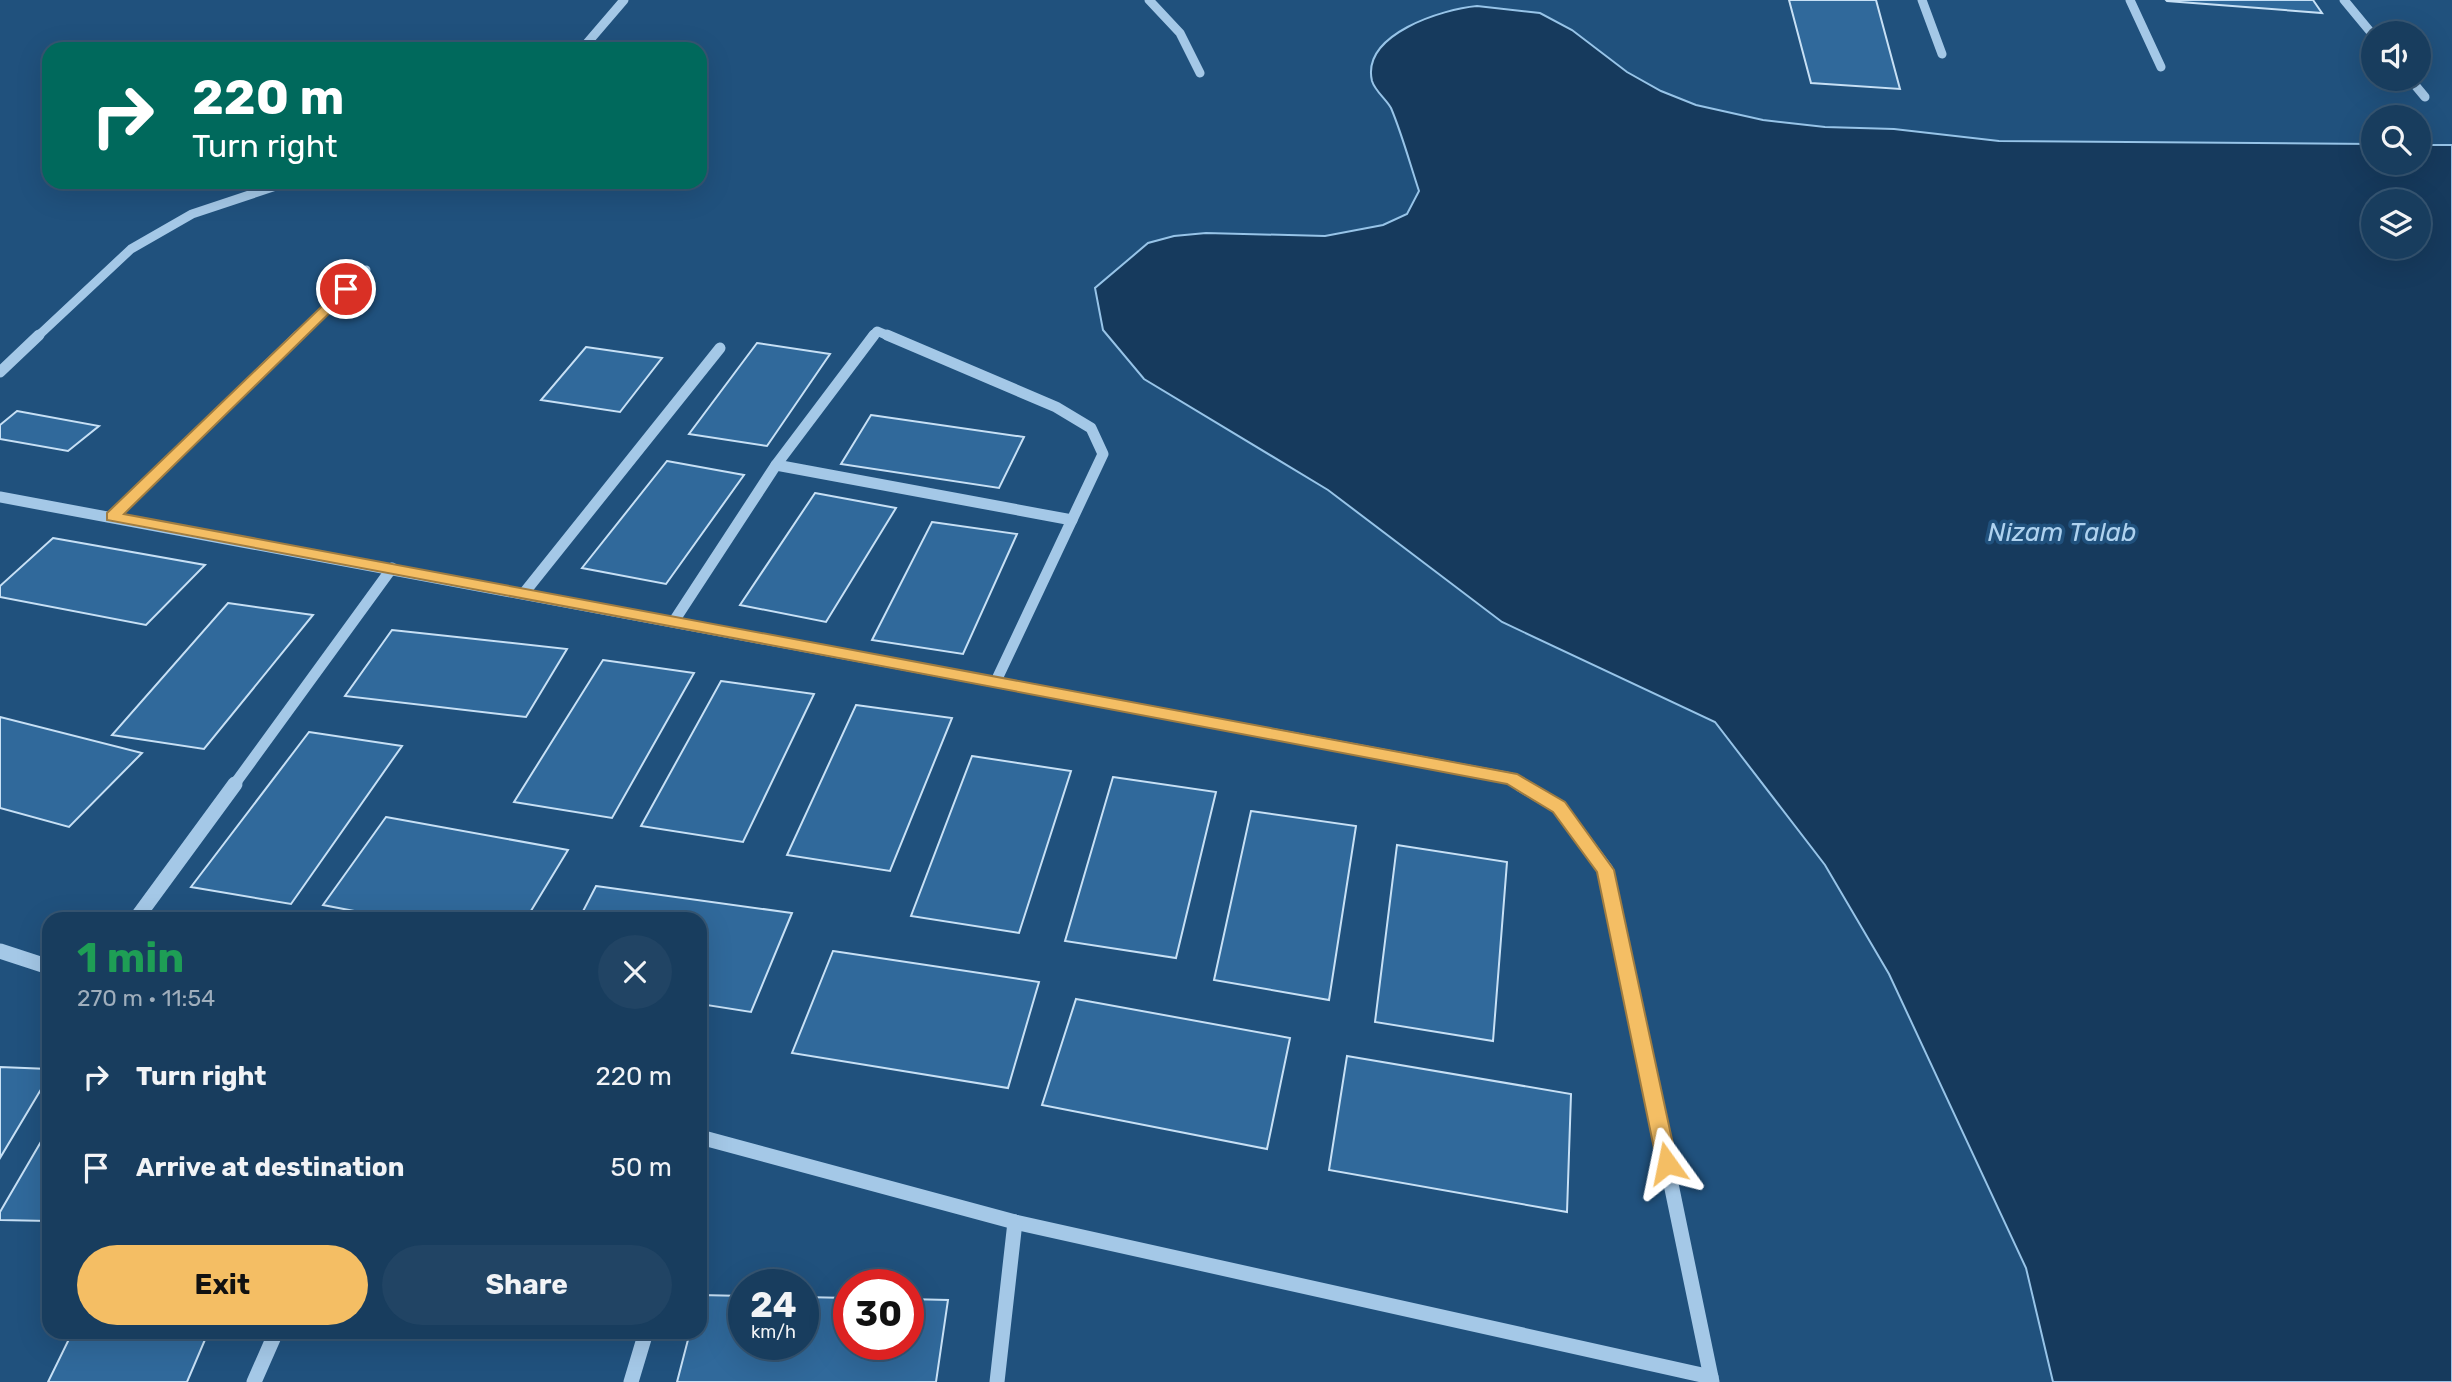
<!DOCTYPE html>
<meta charset="utf-8">
<style>
:root{--surface:#183d5e;--page:#214464;--text:#f1f3f6;--muted:#9faebc;--line:#365673;--accent:#f4be64}
body{margin:0;font-family:Rubik,sans-serif;background:var(--page);color:var(--text);height:100vh;display:flex;flex-direction:column;font-size:26px;white-space:nowrap}
*{box-sizing:border-box;margin:0}
p{font-size:23px;color:var(--muted)}
.icon{flex:none;width:38px;height:38px;fill:none;stroke:currentColor;stroke-width:2;stroke-linecap:round;stroke-linejoin:round}
.map{position:relative;flex:1;overflow:hidden}
.panel{position:absolute;left:42px;top:912px;width:665px;height:427px;display:flex;flex-direction:column;background:var(--surface);border-radius:21px;box-shadow:0 7px 28px #0002,0 0 0 2px var(--line)}
.panel>*{flex:none}
.hud{position:absolute;left:42px;top:42px;width:665px;height:147px;border-radius:21px;box-shadow:0 7px 28px #0002,0 0 0 2px var(--line);background:#00695c;color:#fff;overflow:hidden}
.controls{position:absolute;left:2361px;top:21px;display:grid;gap:14px}
.controls a{display:grid;place-items:center;width:70px;height:70px;border-radius:50%;background:var(--surface);box-shadow:0 7px 28px #0002,0 0 0 2px var(--line);font-size:35px}
.speed{position:absolute;left:728px;top:1269px;display:flex;gap:14px;font-size:35px;font-weight:700;text-align:center}
.speed>*{display:grid;place-content:center;width:91px;height:91px;border-radius:50%;background:var(--surface);box-shadow:0 7px 28px #0002,0 0 0 2px var(--line);line-height:1}
.speed small{font-size:18px;font-weight:400}
.speed .limit{border:10px solid #d22;background:#fff;color:#111}
.pin{position:absolute;display:grid;place-items:center;width:60px;height:60px;color:#fff;margin:-30px;border:4px solid #fff;border-radius:50%;box-shadow:0 2px 7px #0007}
.me{position:absolute;width:77px;margin:-38px;rotate:348deg;stroke-linejoin:round;filter:drop-shadow(0 0 5px #0008)}
.turn{display:flex;align-items:center;gap:24px;height:147px;padding:0 35px;font-size:32px}
.turn .icon{width:91px;height:91px;stroke-width:2.5}
.turn b{display:block;font-size:49px;line-height:60px}
.round{display:grid;place-items:center;flex:none;width:74px;height:74px;border-radius:37px;background:var(--page)}
.summary{display:flex;align-items:center;justify-content:space-between;height:119px;padding:0 35px}
h1{font-size:42px;font-weight:700;line-height:52px;color:#1e9e55}
.action{display:flex;gap:14px;margin-top:auto;padding:14px 35px}
.action a{flex:1;height:80px;border-radius:42px;background:var(--accent);color:#111;font-size:28px;font-weight:700;line-height:80px;text-align:center}
.action a+a{background:var(--page);color:var(--text)}
ul{padding:0;list-style:none}
li{display:flex;align-items:center;gap:21px;height:91px;padding:0 35px}
li div{flex:1}
li b{display:block;font-size:26px}
li em{font-style:normal}
.map>svg:first-child{display:block}
.water{fill:#163a5d;stroke:#97c4e8;stroke-width:2;fill-rule:evenodd}
.building{fill:#30699b;stroke:#c7e0f5;stroke-width:2}
.lines{fill:none;stroke-linecap:round;stroke-linejoin:round}
.minor-far2{stroke:#a4c8e7;stroke-width:9}
.minor-far1{stroke:#a4c8e7;stroke-width:11}
.minor{stroke:#a4c8e7;stroke-width:15}
.route{fill:#f4be64;stroke:#9f7c41;stroke-width:2}
.labels{text-anchor:middle;dominant-baseline:central;stroke-width:7;stroke-linejoin:round;paint-order:stroke}
.water-label{font-size:26px;font-style:italic;fill:#afd2ef;stroke:#20517d}
</style>
<div class="map">
<svg width="2452" height="1382" viewBox="0 0 2452 1382">
<rect width="100%" height="100%" fill="#20517d"/>
<!-- water -->
<path class="water" d="M 1477,6 L 1540,13 L 1572,30 L 1627,72 L 1661,91 L 1696,105 L 1763,120 L 1825,127 L 1894,129 L 1999,141 L 2373,144 L 2373,163 L 2418,163 L 2419,145 L 2452,145 L 2452,1382 L 2053,1382 L 2026,1268 L 1889,974 L 1825,865 L 1715,722 L 1502,622 L 1328,490 L 1144,379 L 1103,330 L 1095,288 L 1148,243 L 1174,236 L 1206,233 L 1325,236 L 1383,225 L 1407,214 L 1419,191 C 1410,164 1402,134 1391,108 C 1386,99 1375,91 1372,81 C 1361,34 1443,9 1477,6 ZM 2373,201 L 2418,201 L 2418,247 L 2373,247 Z"/>
<!-- building -->
<g class="building">
<polygon points="1789,0 1876,0 1900,89 1811,83"/>
<polygon points="2166,0 2313,0 2322,13 2167,1"/>
<polygon points="757,343 830,354 767,446 689,434"/>
<polygon points="586,347 662,358 620,412 541,400"/>
<polygon points="17,411 99,426 68,451 0,439 0,425"/>
<polygon points="871,415 1024,437 999,488 841,464"/>
<polygon points="667,461 744,475 666,584 582,568"/>
<polygon points="815,493 896,508 826,622 740,605"/>
<polygon points="932,522 1017,534 963,654 872,640"/>
<polygon points="53,538 205,565 146,625 0,597 0,586"/>
<polygon points="228,603 313,615 204,749 112,735"/>
<polygon points="392,630 567,649 526,717 345,696"/>
<polygon points="603,660 694,673 612,818 514,802"/>
<polygon points="721,681 814,694 743,842 641,826"/>
<polygon points="856,705 952,718 890,871 787,855"/>
<polygon points="0,717 142,753 69,827 0,808"/>
<polygon points="309,732 402,746 291,904 191,887"/>
<polygon points="972,756 1071,771 1019,933 911,916"/>
<polygon points="1113,777 1216,792 1176,958 1065,941"/>
<polygon points="1251,811 1356,826 1329,1000 1214,980"/>
<polygon points="386,817 568,850 526,919 396,919 323,905"/>
<polygon points="1397,845 1507,862 1493,1041 1375,1022"/>
<polygon points="596,886 792,913 751,1012 700,1004 700,919 579,919"/>
<polygon points="833,951 1039,982 1008,1088 792,1053"/>
<polygon points="1076,999 1290,1038 1267,1149 1042,1105"/>
<polygon points="1347,1056 1571,1094 1567,1212 1329,1170"/>
<polygon points="0,1067 49,1069 49,1076 0,1158"/>
<polygon points="49,1128 49,1221 0,1220 0,1212"/>
<polygon points="700,1295 744,1296 744,1344 803,1344 803,1297 849,1298 849,1344 908,1344 908,1299 948,1300 936,1382 677,1382 690,1332 700,1332"/>
<polygon points="362,1332 614,1332 612,1340 360,1336"/>
<polygon points="71,1335 207,1335 187,1382 48,1382"/>
</g>
<g class="lines">
<!-- minor-far2 -->
<g class="minor-far2">
<polyline points="1149,0 1180,33 1200,73"/>
<polyline points="1922,0 1942,54"/>
<polyline points="2130,0 2161,67"/>
<polyline points="2344,0 2373,35"/>
<polyline points="582,49 624,0"/>
<polyline points="2410,79 2425,97"/>
<polyline points="37,337 131,249 192,214 288,182"/>
<polyline points="297,337 366,270"/>
<polyline points="872,337 877,331 891,337"/>
</g>
<!-- minor-far1 -->
<g class="minor-far1">
<polyline points="887,335 1056,407 1091,428 1103,454 996,681"/>
<polyline points="0,372 39,335"/>
<polyline points="776,465 1072,520"/>
<polyline points="0,497 1511,778 1523,785"/>
<polyline points="112,517 299,335"/>
<polyline points="524,593 720,348"/>
<polyline points="674,621 776,465 874,335"/>
<polyline points="234,785 392,568"/>
</g>
<!-- minor -->
<g class="minor">
<polyline points="1520,784 1559,807 1606,870 1712,1382"/>
<polyline points="136,919 235,784"/>
<polyline points="0,951 49,967"/>
<polyline points="700,1137 1015,1222 1711,1377"/>
<polyline points="254,1382 276,1332"/>
<polyline points="631,1382 646,1332"/>
<polyline points="997,1382 1015,1222"/>
</g>
</g>
<!-- route -->
<polygon class="route" points="346,285 351,287 351,292 124,514 1517,774 1565,802 1614,870 1677,1163 1674,1170 1667,1173 1660,1170 1657,1163 1597,872 1553,812 1507,784 107,520 107,513 342,287"/>
<g class="labels">
<!-- water labels -->
<g class="water-label">
<text x="2062" y="532">Nizam Talab</text>
</g>
</g>
</svg>
<div class="controls">
<a><svg class="icon" aria-label="sound" viewBox="0 0 24 24"><path d="M4 9h4l5-4v14l-5-4H4zM17 9q2 3 0 6"/></svg></a>
<a><svg class="icon" aria-label="search" viewBox="0 0 24 24"><circle cx="10" cy="10" r="6"/><path d="M15 15l6 6"/></svg></a>
<a><svg class="icon" aria-label="layers" viewBox="0 0 24 24"><path d="M12 4l9 5-9 5-9-5zM3 14l9 5 9-5"/></svg></a>
</div>
<div class="speed"><div>24<small>km/h</small></div><div class="limit">30</div></div>
<div class="pin" style="left:346px;top:289px;background:#d93025"><svg class="icon" aria-label="arrive" viewBox="0 0 24 24"><path d="M6 21V4h12l-3 4 3 4H6"/></svg></div>
<svg class="me" style="left:1667px;top:1163px" viewBox="-20 -20 40 40"><path d="M0-17L14 15 0 8-14 15z" fill="#f4be64" stroke="#fff" stroke-width="4"/></svg>
<div class="hud">
<div class="turn"><svg class="icon" aria-label="right" viewBox="0 0 24 24"><path d="M7 20v-9h11M14 6l5 5-5 5"/></svg><div><b>220 m</b>Turn right</div></div>
</div>
<section class="panel">
<div class="summary"><div><h1>1 min</h1><p>270 m · 11:54</p></div><a class="round"><svg class="icon" aria-label="close" viewBox="0 0 24 24"><path d="M6 6l12 12M18 6L6 18"/></svg></a></div>
<ul>
<li><svg class="icon" aria-label="right" viewBox="0 0 24 24"><path d="M7 20v-9h11M14 6l5 5-5 5"/></svg><div><b>Turn right</b></div><em>220 m</em></li>
<li><svg class="icon" aria-label="arrive" viewBox="0 0 24 24"><path d="M6 21V4h12l-3 4 3 4H6"/></svg><div><b>Arrive at destination</b></div><em>50 m</em></li>
</ul>
<div class="action"><a>Exit</a><a>Share</a></div>
</section>
</div>
